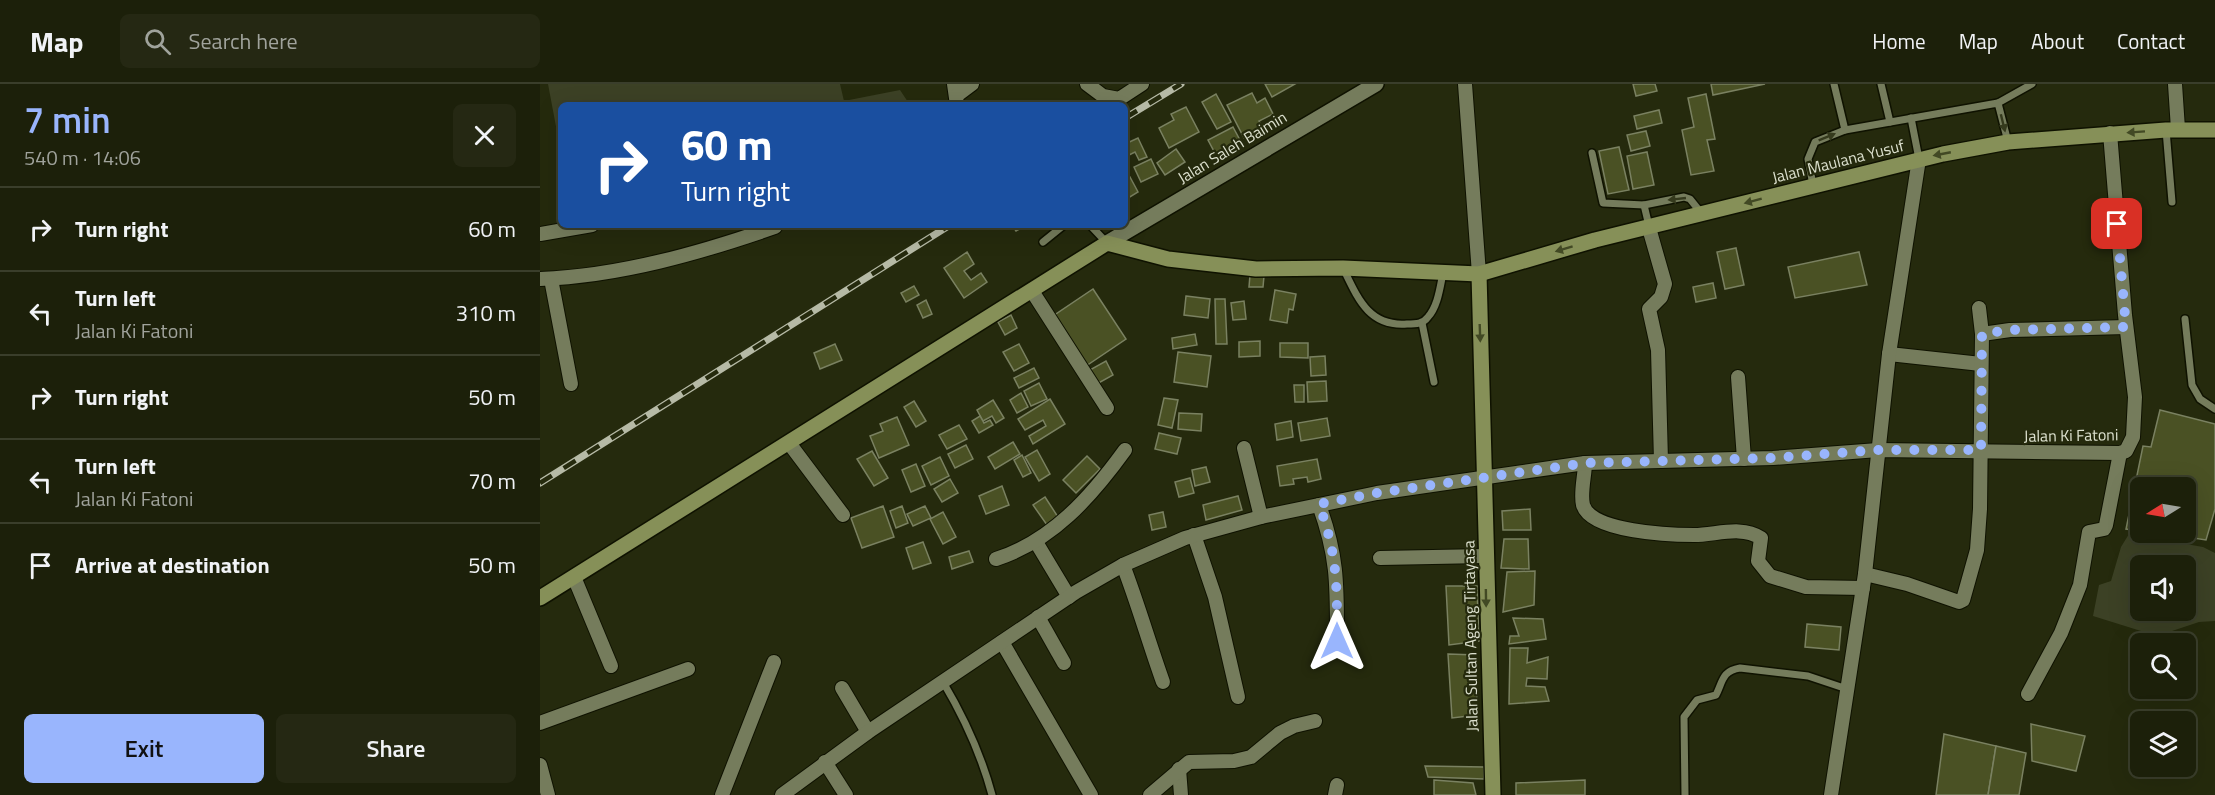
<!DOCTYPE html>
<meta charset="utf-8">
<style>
:root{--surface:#1c200a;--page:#252813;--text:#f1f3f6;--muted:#a0a39c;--line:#3a3e2b;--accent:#99b5fd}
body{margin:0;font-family:"Titillium Web",sans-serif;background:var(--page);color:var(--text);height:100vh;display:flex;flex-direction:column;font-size:22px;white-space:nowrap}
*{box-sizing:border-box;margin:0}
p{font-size:20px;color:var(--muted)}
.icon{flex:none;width:33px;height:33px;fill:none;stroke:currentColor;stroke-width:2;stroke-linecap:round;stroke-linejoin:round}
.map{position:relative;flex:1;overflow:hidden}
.side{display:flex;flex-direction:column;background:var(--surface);width:540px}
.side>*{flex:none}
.guide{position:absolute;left:18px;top:18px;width:570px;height:126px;border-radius:9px;box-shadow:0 6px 24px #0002,0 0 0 2px var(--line);background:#1a4fa0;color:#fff;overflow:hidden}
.needle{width:39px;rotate:259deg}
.tools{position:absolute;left:1590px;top:393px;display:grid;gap:12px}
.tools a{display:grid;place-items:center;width:66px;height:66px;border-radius:9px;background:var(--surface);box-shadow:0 6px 24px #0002,0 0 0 2px var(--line);font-size:30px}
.pin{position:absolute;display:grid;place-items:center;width:51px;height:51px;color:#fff;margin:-26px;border-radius:12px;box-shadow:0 3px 9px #0006}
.me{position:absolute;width:66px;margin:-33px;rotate:0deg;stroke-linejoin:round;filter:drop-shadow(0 0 4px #0008)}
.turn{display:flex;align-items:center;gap:21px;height:126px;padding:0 24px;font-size:27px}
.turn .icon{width:78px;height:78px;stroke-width:2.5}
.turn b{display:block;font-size:42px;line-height:51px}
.round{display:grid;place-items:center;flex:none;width:63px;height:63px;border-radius:9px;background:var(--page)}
.overview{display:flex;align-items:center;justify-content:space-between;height:102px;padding:0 24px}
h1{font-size:36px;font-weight:600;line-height:45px;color:var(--accent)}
.cta{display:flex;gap:12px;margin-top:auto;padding:12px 24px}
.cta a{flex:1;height:69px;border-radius:9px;background:var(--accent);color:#111;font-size:24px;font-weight:600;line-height:69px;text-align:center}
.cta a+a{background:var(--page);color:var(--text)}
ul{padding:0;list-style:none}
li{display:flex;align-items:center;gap:18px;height:84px;padding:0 24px;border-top:2px solid var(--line)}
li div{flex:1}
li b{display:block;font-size:22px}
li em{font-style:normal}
header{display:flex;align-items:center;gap:36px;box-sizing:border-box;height:84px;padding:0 30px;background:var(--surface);border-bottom:2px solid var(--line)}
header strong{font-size:28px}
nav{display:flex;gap:33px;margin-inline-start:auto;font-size:21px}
.search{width:420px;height:54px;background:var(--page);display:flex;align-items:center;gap:15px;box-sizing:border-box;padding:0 21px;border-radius:9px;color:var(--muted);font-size:22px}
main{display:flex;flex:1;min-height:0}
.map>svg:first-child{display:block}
.green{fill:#3c4125;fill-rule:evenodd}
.building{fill:#4a5124;stroke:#7a8161;stroke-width:1.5}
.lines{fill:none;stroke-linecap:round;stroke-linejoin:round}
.service-casing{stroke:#0f1200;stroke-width:10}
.minor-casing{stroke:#0f1200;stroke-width:16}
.tertiary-casing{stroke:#0f1200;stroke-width:18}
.secondary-casing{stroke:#0f1200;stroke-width:18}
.service{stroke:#757c5c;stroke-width:7}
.minor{stroke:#757c5c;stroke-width:14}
.tertiary{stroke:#757c5c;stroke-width:15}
.secondary{stroke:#869058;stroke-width:15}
.rail-casing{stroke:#b6baa6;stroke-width:7}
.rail{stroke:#252a0d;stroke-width:4.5;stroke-dasharray:14;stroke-linecap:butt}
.oneway{fill:#353a1d}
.oneway2{fill:#424924}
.route{stroke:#99b5fd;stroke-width:10;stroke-dasharray:0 18}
.labels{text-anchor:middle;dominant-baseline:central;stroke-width:4.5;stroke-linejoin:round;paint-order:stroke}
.street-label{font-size:16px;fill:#dce0ce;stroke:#252a0d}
</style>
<header>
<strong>Map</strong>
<div class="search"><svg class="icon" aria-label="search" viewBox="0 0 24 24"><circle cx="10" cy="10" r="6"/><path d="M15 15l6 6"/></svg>Search here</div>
<nav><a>Home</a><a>Map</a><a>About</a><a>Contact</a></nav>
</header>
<main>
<section class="side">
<div class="overview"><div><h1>7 min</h1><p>540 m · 14:06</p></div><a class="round"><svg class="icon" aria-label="close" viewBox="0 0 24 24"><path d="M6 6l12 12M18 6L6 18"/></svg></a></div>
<ul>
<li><svg class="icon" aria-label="right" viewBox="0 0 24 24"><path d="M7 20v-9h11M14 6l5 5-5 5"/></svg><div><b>Turn right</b></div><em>60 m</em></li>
<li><svg class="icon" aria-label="left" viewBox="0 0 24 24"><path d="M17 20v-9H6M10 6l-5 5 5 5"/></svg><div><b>Turn left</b><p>Jalan Ki Fatoni</p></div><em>310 m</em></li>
<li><svg class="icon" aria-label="right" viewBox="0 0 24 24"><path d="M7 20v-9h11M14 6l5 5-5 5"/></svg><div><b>Turn right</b></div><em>50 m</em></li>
<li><svg class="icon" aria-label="left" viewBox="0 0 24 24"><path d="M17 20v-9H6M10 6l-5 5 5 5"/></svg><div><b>Turn left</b><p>Jalan Ki Fatoni</p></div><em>70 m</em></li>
<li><svg class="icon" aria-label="arrive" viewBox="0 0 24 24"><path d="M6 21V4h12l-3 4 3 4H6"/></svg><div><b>Arrive at destination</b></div><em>50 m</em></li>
</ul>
<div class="cta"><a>Exit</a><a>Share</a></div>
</section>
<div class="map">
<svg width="1675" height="711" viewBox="0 0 1675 711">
<rect width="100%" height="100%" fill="#252a0d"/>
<!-- green -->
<g class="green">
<polygon points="8,0 300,0 304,17 360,6 370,21 21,21 21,69"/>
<path d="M 1589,450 L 1663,463 L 1675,469 L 1675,537 L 1659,538 L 1617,552 L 1553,532 L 1559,501 L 1571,497 L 1581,463 ZM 1600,482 L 1646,482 L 1646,526 L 1600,526 Z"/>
</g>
<!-- building -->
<g class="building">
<polygon points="725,0 755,0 732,13"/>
<polygon points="1093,0 1115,0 1117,7 1096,12"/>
<polygon points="1171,0 1225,0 1173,11"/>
<polygon points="712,9 717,19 725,14 733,30 719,37 723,45 704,54 687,21"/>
<polygon points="676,10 691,38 677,45 662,18"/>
<polygon points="1166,10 1175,55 1167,56 1174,87 1151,91 1142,46 1154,43 1148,14"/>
<polygon points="646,23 659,48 629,64 619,44 634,36 631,30"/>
<polygon points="1119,26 1122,39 1097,45 1094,32"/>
<polygon points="693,43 701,58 676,71 668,56"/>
<polygon points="1106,47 1110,62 1091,67 1087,51"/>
<polygon points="598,54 607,73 599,76 595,68 585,73 585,60"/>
<polygon points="1079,63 1089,106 1068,110 1059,67"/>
<polygon points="636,65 645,78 625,91 617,79"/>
<polygon points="1107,68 1114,101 1093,105 1087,72"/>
<polygon points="611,75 618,90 601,98 594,83"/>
<polygon points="590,93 598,108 585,116 585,96"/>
<polygon points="472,141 487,141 476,147"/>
<polygon points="1196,164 1204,201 1185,205 1177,168"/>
<polygon points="427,168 434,180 424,187 431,196 441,189 447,198 424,214 404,184"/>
<polygon points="1319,168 1327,201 1255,214 1248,183"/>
<polygon points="710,191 724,192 723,203 709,203"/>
<polygon points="1173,199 1176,214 1156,218 1153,203"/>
<polygon points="374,202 379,211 366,218 361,209"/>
<polygon points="553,205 586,255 546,282 513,232"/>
<polygon points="735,206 756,210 753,226 749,225 747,239 730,236"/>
<polygon points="646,212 670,215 668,234 644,231"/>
<polygon points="675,215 685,215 687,260 676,260"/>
<polygon points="386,216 392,230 383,234 377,221"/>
<polygon points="704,217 706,235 693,236 691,219"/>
<polygon points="471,231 477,244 465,251 458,238"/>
<polygon points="655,250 657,261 633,265 632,254"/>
<polygon points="720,257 720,272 699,273 699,258"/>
<polygon points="740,259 768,259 768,274 740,273"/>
<polygon points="295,260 302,276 280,285 274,269"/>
<polygon points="479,260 489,279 474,287 463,268"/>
<polygon points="638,268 671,272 667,303 634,298"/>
<polygon points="785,272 786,291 771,292 770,273"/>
<polygon points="566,277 573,291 555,301 548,287"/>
<polygon points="494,284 499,294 479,304 474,294"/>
<polygon points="786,297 787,317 768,318 767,298"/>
<polygon points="499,299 507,315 491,322 484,307"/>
<polygon points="754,301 764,301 764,318 755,318"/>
<polygon points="481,309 488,323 477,329 470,316"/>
<polygon points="624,314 638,316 632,344 618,341"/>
<polygon points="510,315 525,340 493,360 489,352 506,342 503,336 485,346 478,335"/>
<polygon points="453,316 464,334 456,339 452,332 443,337 437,326"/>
<polygon points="374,317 386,337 376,343 364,323"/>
<polygon points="1620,326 1675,340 1675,425 1666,456 1614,448 1646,448 1646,404 1600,404 1600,447 1586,445 1603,362 1611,363"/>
<polygon points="639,329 662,330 661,347 638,345"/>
<polygon points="440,332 444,339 450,336 453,341 439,349 432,337"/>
<polygon points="357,333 369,361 339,374 330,352 343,347 340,340"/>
<polygon points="787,334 790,352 761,357 758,339"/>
<polygon points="751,337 753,353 737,356 735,340"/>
<polygon points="419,341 427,355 407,365 399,351"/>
<polygon points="619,349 641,354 637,370 615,365"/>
<polygon points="473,358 480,370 455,385 448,373"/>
<polygon points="426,361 433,375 415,384 408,370"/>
<polygon points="497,366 510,390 499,397 485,373"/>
<polygon points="332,367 348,394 334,402 317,375"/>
<polygon points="482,371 491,389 483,393 474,376"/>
<polygon points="547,372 560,385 536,409 523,396"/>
<polygon points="400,373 409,392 391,401 382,382"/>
<polygon points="777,375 781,395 768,398 767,393 753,395 754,400 740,402 737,382"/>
<polygon points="376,380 385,402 371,408 362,386"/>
<polygon points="666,383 670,398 655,402 652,386"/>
<polygon points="650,394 654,409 639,413 635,398"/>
<polygon points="410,395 418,409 402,418 394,405"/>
<polygon points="462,402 469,421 446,430 439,412"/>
<polygon points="698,412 702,426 666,436 663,421"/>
<polygon points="505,413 518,433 507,441 493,421"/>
<polygon points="343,422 354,453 322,464 311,434"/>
<polygon points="362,422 368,439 356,444 350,427"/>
<polygon points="385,422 391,434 373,442 367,430"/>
<polygon points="990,425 991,446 963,446 962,427"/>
<polygon points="403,428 416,453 403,460 390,435"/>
<polygon points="623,428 626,443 612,446 609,431"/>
<polygon points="964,455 988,455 989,485 961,484"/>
<polygon points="383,458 391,479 373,485 366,464"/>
<polygon points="429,467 433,478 412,485 409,473"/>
<polygon points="995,487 994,521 963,528 967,488"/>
<polygon points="906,502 937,502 939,557 909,561"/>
<polygon points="973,534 1003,535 1006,555 969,560 970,552 979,552"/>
<polygon points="1267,540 1301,543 1299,566 1265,563"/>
<polygon points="970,564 988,564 987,579 1008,573 1007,595 987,594 986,602 1005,603 1009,617 969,620"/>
<polygon points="908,570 936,571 937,631 912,634"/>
<polygon points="1491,640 1545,652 1536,687 1492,677"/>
<polygon points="1404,650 1456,662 1448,711 1396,711"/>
<polygon points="1456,662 1486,669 1479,711 1448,711"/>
<polygon points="885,682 944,683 944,695 888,693"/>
<polygon points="894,696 933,699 936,711 894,711"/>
<polygon points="1045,696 1045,711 976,711 976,699"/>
</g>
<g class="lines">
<defs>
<g id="service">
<polyline points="1294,0 1305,46"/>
<polyline points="1341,0 1350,38"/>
<polyline points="1458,19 1492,0"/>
<polyline points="1371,34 1379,75"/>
<polyline points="1626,46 1632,118"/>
<polyline points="1052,69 1063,119 1104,121 1144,113 1150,115 1162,130"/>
<polyline points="1273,101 1268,75 1275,58 1305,46 1458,19 1468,58"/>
<polyline points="1104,121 1109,142"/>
<polyline points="550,141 567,159"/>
<polyline points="503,158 524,141"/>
<path d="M 803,184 C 818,215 829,243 867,240 C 876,240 883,240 888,233 C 898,222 900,203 903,189"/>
<polyline points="1645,235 1652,301 1660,315 1675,325"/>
<polyline points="882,239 894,298"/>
<path d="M 403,598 C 425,635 441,670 452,711"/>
<path d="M 1145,711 L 1144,633 L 1157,616 L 1176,611 C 1183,597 1182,587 1200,584 L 1268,592 L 1307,605"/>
</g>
<g id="minor">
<polyline points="414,0 417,21"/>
<polyline points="547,0 563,12 579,15 602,0"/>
<polyline points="925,0 939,190"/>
<polyline points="1635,0 1638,45"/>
<polyline points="416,12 432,0"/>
<polyline points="1109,144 1125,200 1121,213 1109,225 1118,266 1121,377"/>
<polyline points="0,150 52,141"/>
<path d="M 0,195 C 80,192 160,169 235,143"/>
<polyline points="11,195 31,300"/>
<polyline points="492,207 567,324"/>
<polyline points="1442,250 1470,246 1586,243"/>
<polyline points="1349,270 1441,280"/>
<polyline points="1198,293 1204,375"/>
<polyline points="249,359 303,431"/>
<polyline points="704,364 721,433"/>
<path d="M 1045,379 C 1045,391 1040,409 1043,421 C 1051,448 1130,451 1154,451 C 1176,451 1201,441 1221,454 L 1218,477 L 1230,492 L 1266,503 L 1323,504"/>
<path d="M 779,421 C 798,473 797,502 797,557"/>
<polyline points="654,451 675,513 698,613"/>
<polyline points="496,458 529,513"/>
<polyline points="840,474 945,472"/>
<path d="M 456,475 C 512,457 551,413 585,366"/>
<path d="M 583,481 C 598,520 609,559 623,598"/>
<polyline points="1325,490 1367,500 1419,518 1423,516 1437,466 1440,425 1442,250 1439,224"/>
<polyline points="34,493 71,582"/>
<polyline points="498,533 524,579"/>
<polyline points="462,558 551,711"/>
<polyline points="302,604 328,648"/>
<polyline points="1488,610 1521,549 1540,501 1549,448 1564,445 1566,441 1580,369"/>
<polyline points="0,639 148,585"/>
<polyline points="285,678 306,711"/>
<polyline points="0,681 8,711"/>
<polyline points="639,685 641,711"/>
<polyline points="182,711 234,578"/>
<polyline points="242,711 328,648 536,508 583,481 645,454 721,433 837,409 1045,379 1233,374 1338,366 1580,369 1586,367 1593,353 1595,313 1585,231 1570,49"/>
<polyline points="610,711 649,678 694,677 711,673 740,649 754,642 775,637"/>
<polyline points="795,711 797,701"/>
<polyline points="1291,711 1325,490 1349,270 1379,75"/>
</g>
<polyline id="tertiary" points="567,159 836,0"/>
<g id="secondary">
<polyline points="939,190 953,711"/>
<polyline points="0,514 567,159 628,175 716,185 803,184 939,190 1055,156 1403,70 1468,58 1626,46 1675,46"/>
</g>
</defs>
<!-- service casing -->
<use href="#service" class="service-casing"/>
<!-- minor casing -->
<use href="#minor" class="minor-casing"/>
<!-- tertiary casing -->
<use href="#tertiary" class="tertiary-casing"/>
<!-- secondary casing -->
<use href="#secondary" class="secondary-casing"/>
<!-- service -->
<use href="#service" class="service"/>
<!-- minor -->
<use href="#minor" class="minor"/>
<!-- tertiary -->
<use href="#tertiary" class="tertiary"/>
<!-- secondary -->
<use href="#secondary" class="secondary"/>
<defs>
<g id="rail">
<polyline points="585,34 641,0"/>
<polyline points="0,399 410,141"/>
</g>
</defs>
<!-- rail casing -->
<use href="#rail" class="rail-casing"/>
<!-- rail -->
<use href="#rail" class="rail"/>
</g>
<!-- one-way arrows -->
<defs><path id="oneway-solid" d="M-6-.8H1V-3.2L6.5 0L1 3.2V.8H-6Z" transform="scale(1.5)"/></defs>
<g class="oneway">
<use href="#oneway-solid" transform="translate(1463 39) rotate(76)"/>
<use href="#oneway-solid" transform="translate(1287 53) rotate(-22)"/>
<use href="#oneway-solid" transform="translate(1137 115) rotate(174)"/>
</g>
<g class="oneway2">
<use href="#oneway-solid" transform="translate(1596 48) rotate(176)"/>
<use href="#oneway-solid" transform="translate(1402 70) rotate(169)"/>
<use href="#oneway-solid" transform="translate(1213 117) rotate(165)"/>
<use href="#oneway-solid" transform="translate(1024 165) rotate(163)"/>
<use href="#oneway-solid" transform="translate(940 249) rotate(88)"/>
<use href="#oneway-solid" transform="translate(946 514) rotate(89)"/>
</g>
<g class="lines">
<!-- route -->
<path class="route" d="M 797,557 C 797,502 798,473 779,420 L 837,409 L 1046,379 L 1233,374 L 1338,366 L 1441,366 L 1442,250 L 1470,246 L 1586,243 L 1577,140"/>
</g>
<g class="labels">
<!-- street labels -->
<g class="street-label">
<text transform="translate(692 63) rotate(-31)">Jalan Saleh Baimin</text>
<text transform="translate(1298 77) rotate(-14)">Jalan Maulana Yusuf</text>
<text transform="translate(1531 351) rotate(-1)">Jalan Ki Fatoni</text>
<text transform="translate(930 552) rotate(-91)">Jalan Sultan Ageng Tirtayasa</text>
</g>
</g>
</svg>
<div class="tools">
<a><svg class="needle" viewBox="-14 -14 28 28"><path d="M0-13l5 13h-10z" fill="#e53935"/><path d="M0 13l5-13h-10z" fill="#a0a39c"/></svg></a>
<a><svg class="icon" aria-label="sound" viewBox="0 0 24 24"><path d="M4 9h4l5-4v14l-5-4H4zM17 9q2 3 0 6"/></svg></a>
<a><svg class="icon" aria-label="search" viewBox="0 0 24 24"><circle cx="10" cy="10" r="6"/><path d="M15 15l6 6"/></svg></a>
<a><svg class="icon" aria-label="layers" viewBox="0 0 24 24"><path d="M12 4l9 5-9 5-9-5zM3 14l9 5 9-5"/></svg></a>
</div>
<div class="pin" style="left:1577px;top:140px;background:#d93025"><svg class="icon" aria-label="arrive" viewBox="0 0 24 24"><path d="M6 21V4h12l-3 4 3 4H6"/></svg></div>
<svg class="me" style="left:797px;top:557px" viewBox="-20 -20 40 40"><path d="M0-17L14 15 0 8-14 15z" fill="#99b5fd" stroke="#fff" stroke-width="4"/></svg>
<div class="guide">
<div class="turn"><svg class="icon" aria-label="right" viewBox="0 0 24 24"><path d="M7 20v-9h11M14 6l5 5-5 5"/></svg><div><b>60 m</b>Turn right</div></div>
</div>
</div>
</main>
